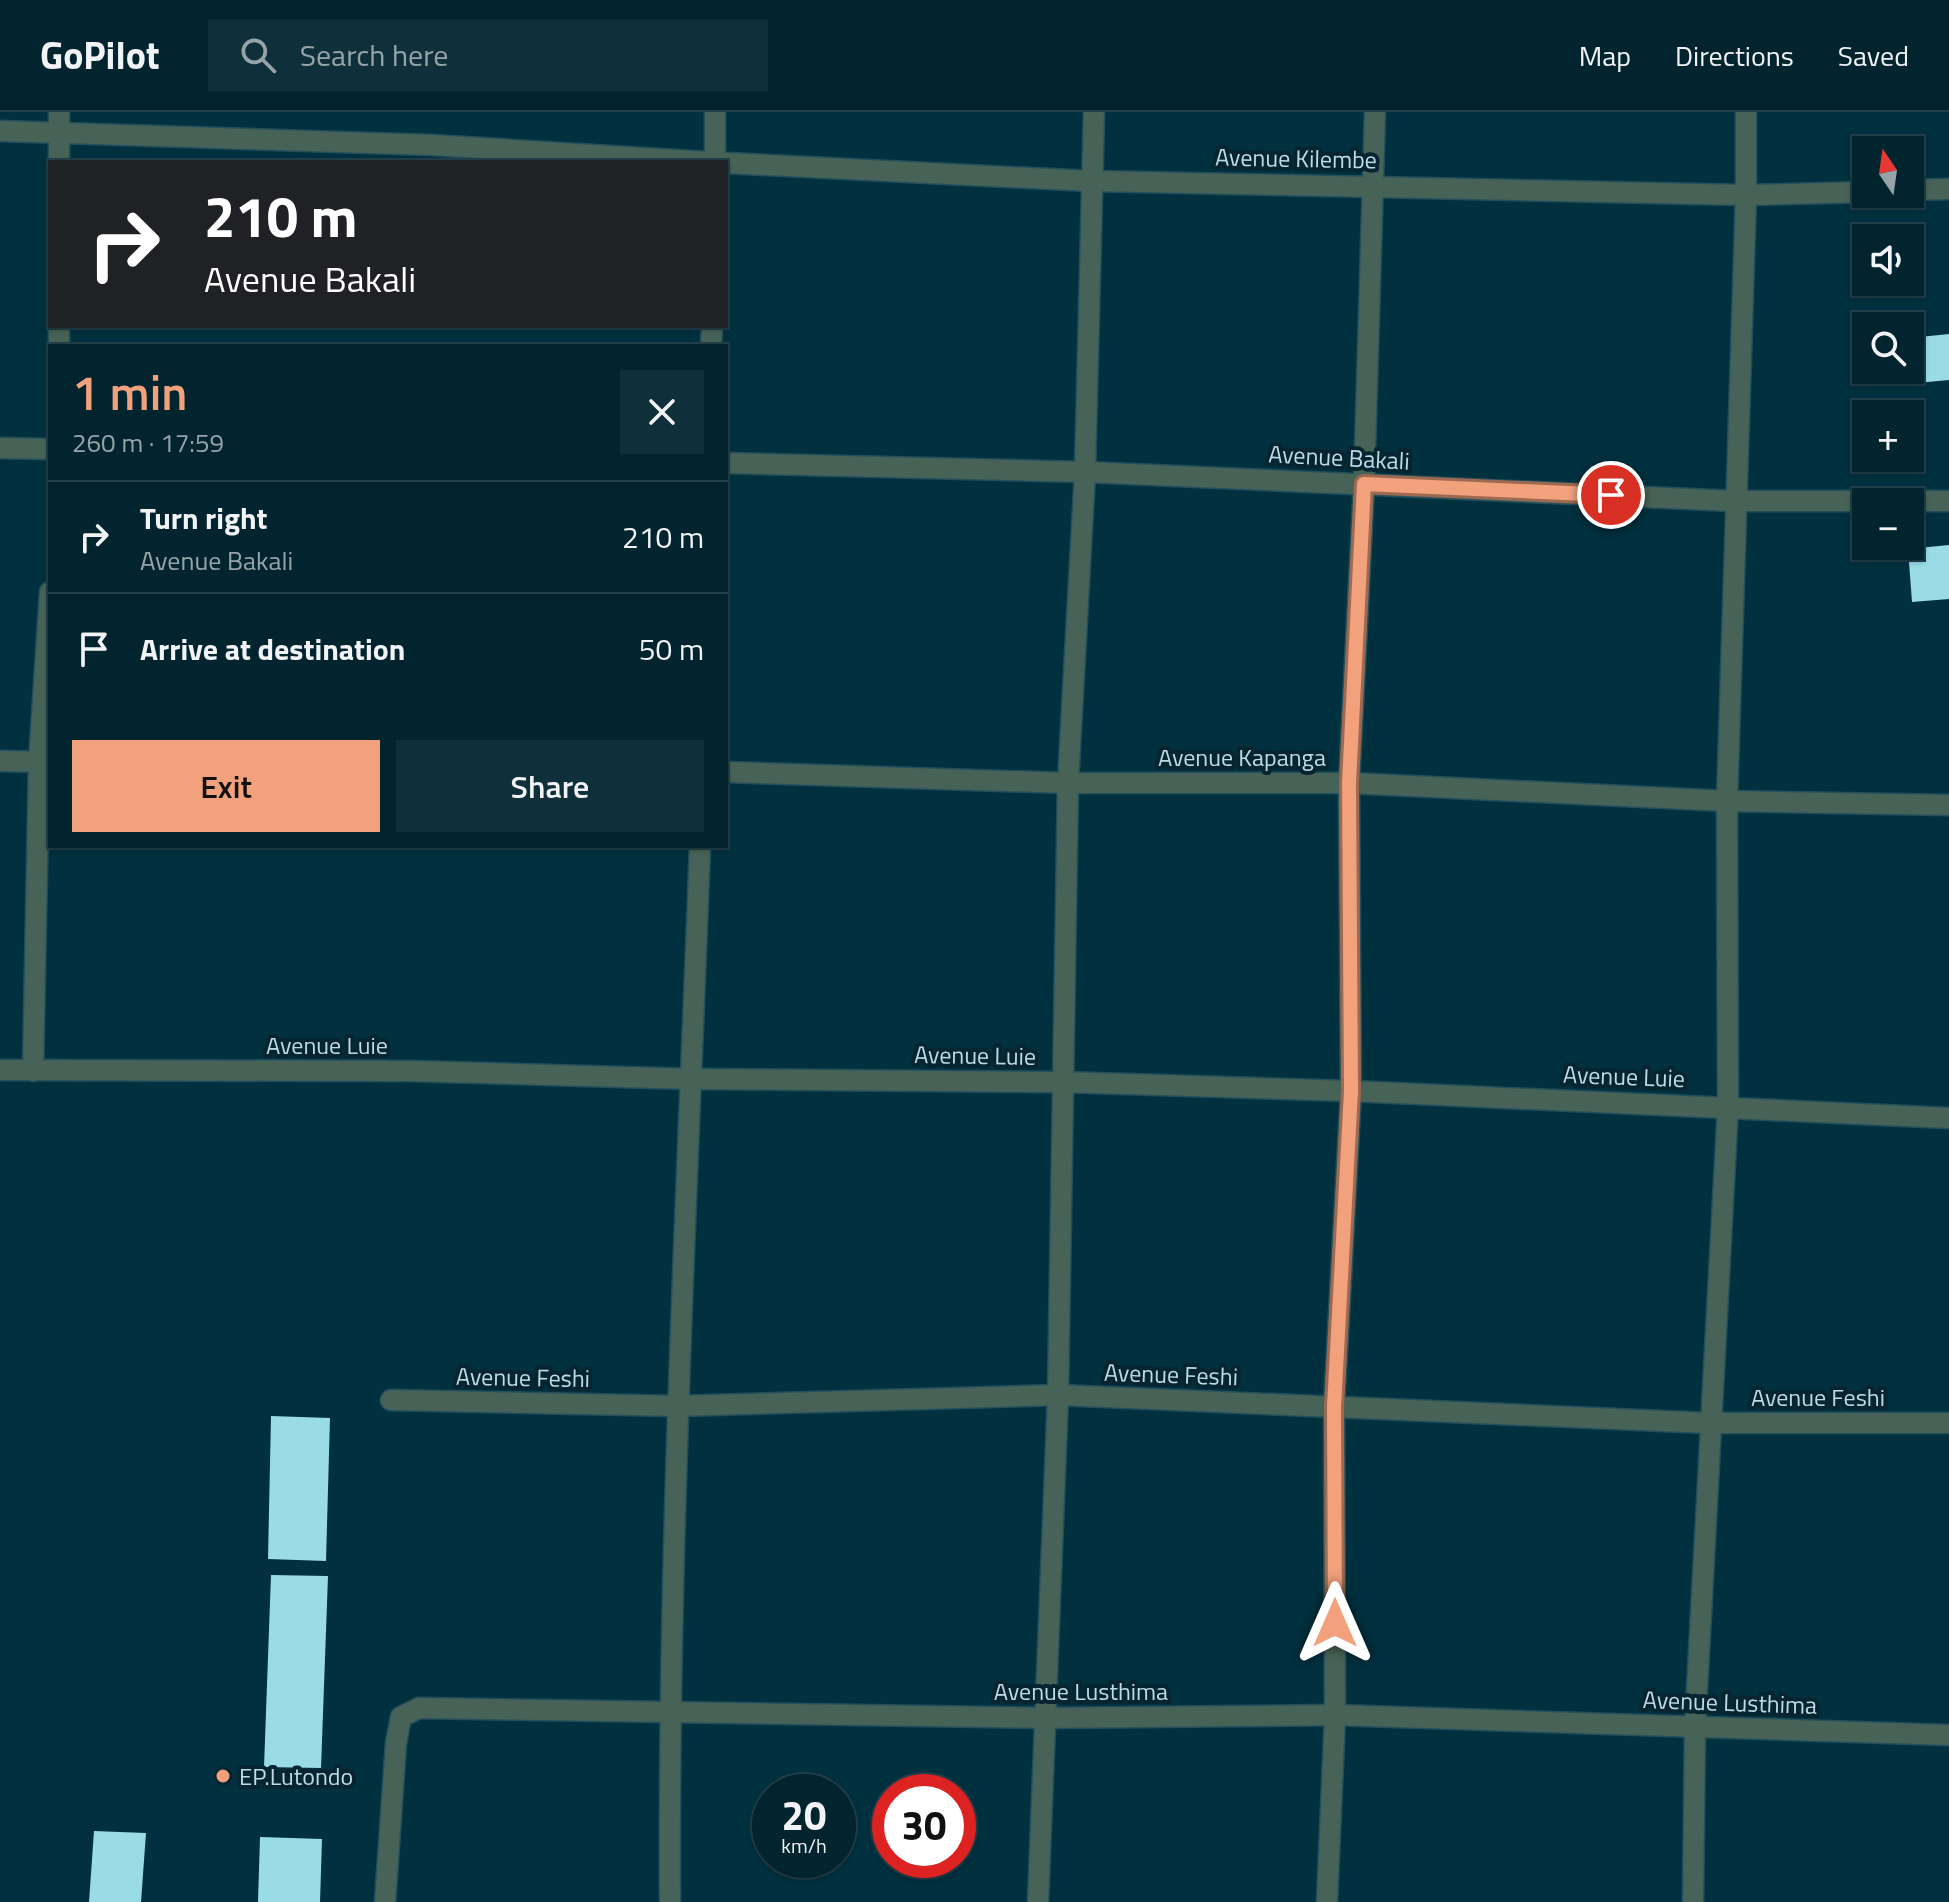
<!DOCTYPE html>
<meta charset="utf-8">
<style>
:root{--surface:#01242f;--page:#0f303b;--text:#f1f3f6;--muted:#96a4aa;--line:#23414b;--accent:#f1a17c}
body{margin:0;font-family:"Titillium Web",sans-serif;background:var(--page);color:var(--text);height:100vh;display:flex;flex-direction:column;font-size:30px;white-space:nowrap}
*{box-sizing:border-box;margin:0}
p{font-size:26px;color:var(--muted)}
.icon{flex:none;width:44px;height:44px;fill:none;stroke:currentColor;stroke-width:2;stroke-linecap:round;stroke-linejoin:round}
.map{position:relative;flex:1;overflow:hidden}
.panel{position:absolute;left:48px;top:232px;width:680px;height:504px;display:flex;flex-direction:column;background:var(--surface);border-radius:0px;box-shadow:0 2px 6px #0004,0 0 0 2px var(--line)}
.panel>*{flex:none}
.hud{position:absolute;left:48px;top:48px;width:680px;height:168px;border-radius:0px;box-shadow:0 2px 6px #0004,0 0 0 2px var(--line);background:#202124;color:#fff;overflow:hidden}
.needle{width:52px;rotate:347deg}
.buttons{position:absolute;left:1852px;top:24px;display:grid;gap:16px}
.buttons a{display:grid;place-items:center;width:72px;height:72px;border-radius:0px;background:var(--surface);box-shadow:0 2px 6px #0004,0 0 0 2px var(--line);font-size:40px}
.speed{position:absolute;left:752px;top:1662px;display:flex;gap:16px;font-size:40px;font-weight:700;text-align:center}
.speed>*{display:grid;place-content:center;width:104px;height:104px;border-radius:50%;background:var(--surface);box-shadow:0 2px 6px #0004,0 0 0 2px var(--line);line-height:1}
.speed small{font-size:20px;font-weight:400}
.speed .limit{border:12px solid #d22;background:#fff;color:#111}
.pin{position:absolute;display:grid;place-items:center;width:68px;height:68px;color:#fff;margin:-34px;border:4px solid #fff;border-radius:50%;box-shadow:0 2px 8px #0007}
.me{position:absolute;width:88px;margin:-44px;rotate:0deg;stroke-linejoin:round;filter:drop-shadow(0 0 6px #0008)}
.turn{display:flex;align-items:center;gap:28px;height:168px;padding:0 24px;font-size:36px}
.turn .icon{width:104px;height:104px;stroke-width:2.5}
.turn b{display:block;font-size:56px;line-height:68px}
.round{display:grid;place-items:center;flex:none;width:84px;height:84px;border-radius:0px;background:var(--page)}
.overview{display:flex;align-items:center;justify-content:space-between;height:136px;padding:0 24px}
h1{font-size:48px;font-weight:600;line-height:60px;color:var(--accent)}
.button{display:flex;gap:16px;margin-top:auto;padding:16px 24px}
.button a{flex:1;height:92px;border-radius:0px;background:var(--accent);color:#111;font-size:32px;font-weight:600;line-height:92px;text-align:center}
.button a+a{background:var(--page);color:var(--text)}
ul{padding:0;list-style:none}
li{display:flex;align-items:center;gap:24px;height:112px;padding:0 24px;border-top:2px solid var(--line)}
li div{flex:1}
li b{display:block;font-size:30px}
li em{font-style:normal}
header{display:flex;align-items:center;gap:48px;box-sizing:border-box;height:112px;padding:0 40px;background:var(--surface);border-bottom:2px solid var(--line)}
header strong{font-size:38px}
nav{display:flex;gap:44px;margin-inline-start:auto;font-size:28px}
.search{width:560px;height:72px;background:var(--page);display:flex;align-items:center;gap:20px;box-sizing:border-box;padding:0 28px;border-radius:0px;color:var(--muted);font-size:30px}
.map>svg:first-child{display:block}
.building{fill:#9adce5}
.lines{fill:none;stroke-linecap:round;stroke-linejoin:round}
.minor-casing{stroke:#234f5d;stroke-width:23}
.minor{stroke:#476256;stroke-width:20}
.route-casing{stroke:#9d6951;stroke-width:20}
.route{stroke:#f1a17c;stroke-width:14}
.poi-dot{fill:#f1a17c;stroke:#062530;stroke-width:3}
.labels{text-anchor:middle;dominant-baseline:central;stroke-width:8;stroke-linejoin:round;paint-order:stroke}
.street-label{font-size:24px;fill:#bedae6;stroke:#062530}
.poi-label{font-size:24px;fill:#bedae6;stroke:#062530;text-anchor:start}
</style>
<header>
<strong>GoPilot</strong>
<div class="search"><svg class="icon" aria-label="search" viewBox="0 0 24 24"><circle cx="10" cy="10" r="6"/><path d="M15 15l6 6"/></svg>Search here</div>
<nav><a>Map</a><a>Directions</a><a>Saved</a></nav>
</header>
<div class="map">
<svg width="1949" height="1790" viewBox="0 0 1949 1790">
<rect width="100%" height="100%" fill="#01303f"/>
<!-- building -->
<g class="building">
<polygon points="1949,222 1949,268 1906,272 1905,258 1910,258 1910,226"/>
<polygon points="1949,433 1949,487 1912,490 1908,437"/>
<polygon points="271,1304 330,1306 326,1449 268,1447"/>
<polygon points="271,1463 328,1464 321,1656 264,1655"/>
<polygon points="94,1719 146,1721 141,1790 89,1790"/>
<polygon points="260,1725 322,1727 320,1790 258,1790"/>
</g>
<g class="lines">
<defs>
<g id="minor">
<polyline points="0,19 432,33 708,50"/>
<polyline points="59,50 59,0"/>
<polyline points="715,50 715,0"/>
<polyline points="726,51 1091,69 1746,83 1866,80"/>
<polyline points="1910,78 1949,77"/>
<polyline points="59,214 59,234"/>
<polyline points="711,234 712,214"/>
<polyline points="0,336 50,337"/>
<polyline points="726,351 1085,360 1734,389 1949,389"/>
<polyline points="0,649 50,650"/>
<polyline points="726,660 1068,671 1349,671 1727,689 1949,693"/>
<polyline points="0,958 409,959 691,967 1061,970 1351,979 1949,1006"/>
<polyline points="33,959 39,650 50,480"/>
<polyline points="391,1288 678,1294 1058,1283 1709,1311 1949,1311"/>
<polyline points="385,1790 396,1631 401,1605 419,1596 1045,1606 1335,1603 1949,1623"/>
<path d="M 670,1790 C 668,1438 687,1086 700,734"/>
<polyline points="1038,1790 1058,1283 1068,671 1085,360 1094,0"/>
<polyline points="1327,1790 1335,1603 1334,1295 1351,979 1349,671 1364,372 1375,0"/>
<polyline points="1693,1790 1695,1615 1728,994 1727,689 1746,83 1746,0"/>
</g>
</defs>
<!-- minor casing -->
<use href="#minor" class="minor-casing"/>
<!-- minor -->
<use href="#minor" class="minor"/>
</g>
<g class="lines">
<defs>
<polyline id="route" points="1335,1511 1334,1295 1351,979 1349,671 1364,372 1611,383"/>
</defs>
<!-- route casing -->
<use href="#route" class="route-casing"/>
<!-- route -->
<use href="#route" class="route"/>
</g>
<!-- markers -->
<circle class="poi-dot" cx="223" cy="1664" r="8"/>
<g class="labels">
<!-- street labels -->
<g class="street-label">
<text transform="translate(1296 46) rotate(1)">Avenue Kilembe</text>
<text transform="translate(1339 345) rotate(3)">Avenue Bakali</text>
<text x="1242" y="645">Avenue Kapanga</text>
<text x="327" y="933">Avenue Luie</text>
<text transform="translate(975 943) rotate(1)">Avenue Luie</text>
<text transform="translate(1624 964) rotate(2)">Avenue Luie</text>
<text transform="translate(1171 1262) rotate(2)">Avenue Feshi</text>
<text transform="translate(523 1265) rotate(1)">Avenue Feshi</text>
<text x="1818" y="1285">Avenue Feshi</text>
<text x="1081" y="1579">Avenue Lusthima</text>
<text transform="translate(1730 1590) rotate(2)">Avenue Lusthima</text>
</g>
<!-- poi labels -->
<g class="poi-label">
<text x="239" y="1664">EP.Lutondo</text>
</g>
</g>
</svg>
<div class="buttons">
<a><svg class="needle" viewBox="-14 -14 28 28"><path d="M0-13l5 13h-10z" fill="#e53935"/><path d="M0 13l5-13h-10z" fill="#96a4aa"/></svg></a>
<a><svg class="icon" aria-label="sound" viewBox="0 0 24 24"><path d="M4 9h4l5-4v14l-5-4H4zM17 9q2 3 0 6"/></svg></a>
<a><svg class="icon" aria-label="search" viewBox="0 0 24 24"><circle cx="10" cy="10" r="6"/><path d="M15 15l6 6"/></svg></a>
<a>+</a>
<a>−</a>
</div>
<div class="speed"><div>20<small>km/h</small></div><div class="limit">30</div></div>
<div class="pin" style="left:1611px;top:383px;background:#d93025"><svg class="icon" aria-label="arrive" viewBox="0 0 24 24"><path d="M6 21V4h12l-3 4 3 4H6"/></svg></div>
<svg class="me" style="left:1335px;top:1511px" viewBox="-20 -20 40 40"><path d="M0-17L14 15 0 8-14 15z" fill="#f1a17c" stroke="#fff" stroke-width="4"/></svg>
<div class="hud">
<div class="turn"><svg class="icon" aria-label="right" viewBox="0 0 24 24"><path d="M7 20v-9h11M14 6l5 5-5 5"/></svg><div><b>210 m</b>Avenue Bakali</div></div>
</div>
<section class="panel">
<div class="overview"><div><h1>1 min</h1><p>260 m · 17:59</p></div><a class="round"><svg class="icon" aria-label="close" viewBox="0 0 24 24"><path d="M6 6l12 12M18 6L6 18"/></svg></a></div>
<ul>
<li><svg class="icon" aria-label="right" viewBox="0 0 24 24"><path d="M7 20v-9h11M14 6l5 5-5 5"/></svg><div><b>Turn right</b><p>Avenue Bakali</p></div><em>210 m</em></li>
<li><svg class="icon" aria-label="arrive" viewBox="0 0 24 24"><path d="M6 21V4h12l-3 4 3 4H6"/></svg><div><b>Arrive at destination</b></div><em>50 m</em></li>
</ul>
<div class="button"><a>Exit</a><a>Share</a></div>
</section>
</div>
